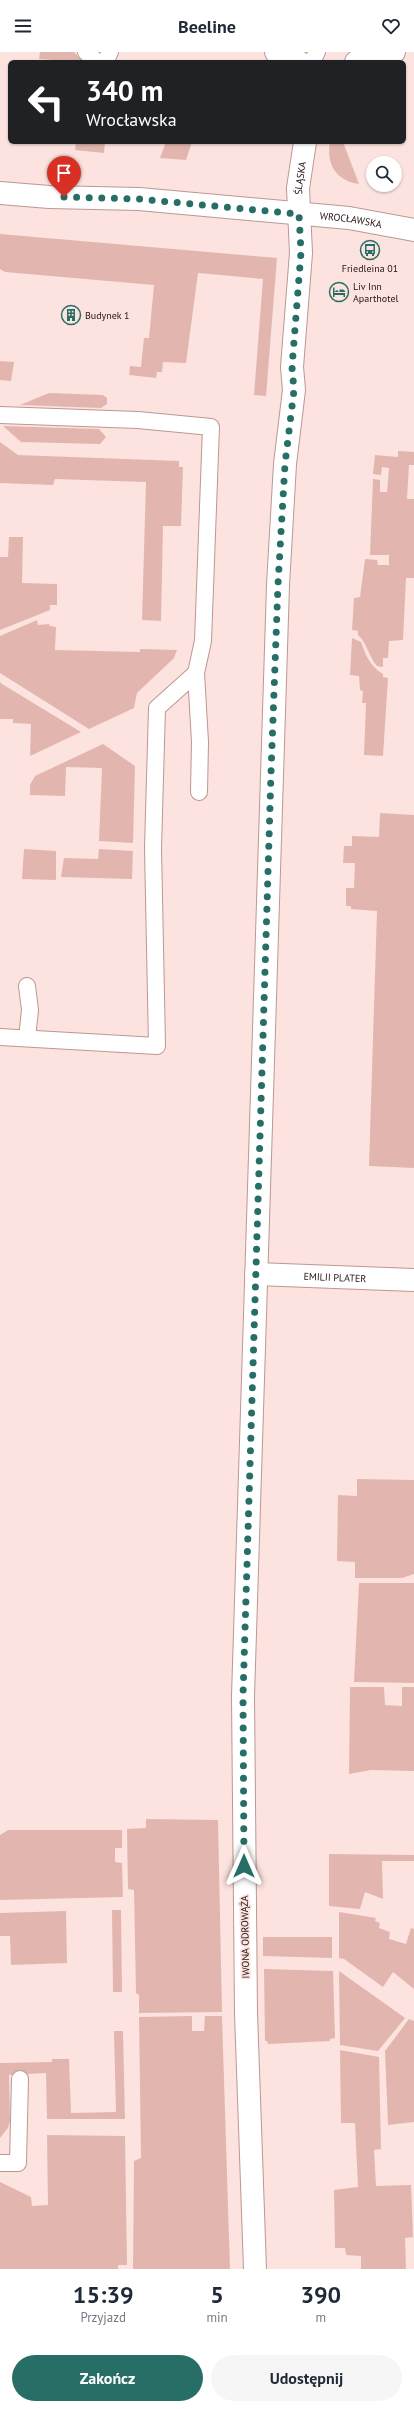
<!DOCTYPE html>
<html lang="pl">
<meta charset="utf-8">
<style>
:root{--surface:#fff;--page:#f6f6f7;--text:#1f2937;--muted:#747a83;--accent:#276f66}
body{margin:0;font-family:"PT Sans",sans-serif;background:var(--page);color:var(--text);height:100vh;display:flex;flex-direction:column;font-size:15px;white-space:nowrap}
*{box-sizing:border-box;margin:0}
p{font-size:13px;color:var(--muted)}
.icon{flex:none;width:22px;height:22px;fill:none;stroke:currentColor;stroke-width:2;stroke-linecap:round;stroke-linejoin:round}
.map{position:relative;height:2217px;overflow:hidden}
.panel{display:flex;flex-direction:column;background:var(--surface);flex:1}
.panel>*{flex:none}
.guide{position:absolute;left:8px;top:8px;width:398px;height:84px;border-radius:6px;box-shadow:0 1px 3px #0004;background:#202124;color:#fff;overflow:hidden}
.fabs{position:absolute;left:366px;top:104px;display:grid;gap:8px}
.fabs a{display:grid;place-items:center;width:36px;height:36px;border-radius:50%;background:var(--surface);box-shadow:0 1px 3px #0004;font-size:20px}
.pin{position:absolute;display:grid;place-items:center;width:34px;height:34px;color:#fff;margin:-41px -17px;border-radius:50% 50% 50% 0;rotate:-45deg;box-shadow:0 0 4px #0007}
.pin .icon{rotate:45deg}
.me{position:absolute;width:44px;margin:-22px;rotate:0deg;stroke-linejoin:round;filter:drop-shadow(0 0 3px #0008)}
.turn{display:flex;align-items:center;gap:14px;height:84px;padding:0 12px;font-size:18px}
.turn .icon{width:52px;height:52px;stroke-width:2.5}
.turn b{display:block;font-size:28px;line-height:34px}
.eta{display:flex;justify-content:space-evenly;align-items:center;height:68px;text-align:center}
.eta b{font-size:24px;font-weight:700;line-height:28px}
.action{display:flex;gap:8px;margin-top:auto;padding:8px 12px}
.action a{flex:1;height:46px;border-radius:24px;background:var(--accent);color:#fff;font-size:16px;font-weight:700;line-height:46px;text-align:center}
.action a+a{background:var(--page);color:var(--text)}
header{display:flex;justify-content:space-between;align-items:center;height:52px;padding:0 12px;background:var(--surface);font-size:18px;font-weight:700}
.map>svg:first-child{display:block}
.green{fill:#e2b6af}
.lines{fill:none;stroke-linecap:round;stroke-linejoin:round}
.service-casing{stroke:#bd9791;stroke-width:18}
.minor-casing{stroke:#bd9791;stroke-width:24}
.tertiary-casing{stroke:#bd9791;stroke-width:24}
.service{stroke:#fff;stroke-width:16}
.minor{stroke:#fff;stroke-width:22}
.tertiary{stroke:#fff;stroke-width:22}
.route{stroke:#276f66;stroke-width:7;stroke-dasharray:0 12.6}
.labels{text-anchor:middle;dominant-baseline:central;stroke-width:3.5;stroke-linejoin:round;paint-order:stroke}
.street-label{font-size:10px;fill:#211311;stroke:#fce3df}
.poi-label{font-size:10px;fill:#211311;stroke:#fce3df;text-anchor:start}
</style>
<header><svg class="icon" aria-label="menu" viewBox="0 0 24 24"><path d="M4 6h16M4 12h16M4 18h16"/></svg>Beeline<svg class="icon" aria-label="heart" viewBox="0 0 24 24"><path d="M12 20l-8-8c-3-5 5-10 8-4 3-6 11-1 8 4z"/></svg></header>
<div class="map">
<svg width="414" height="2217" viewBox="0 0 414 2217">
<rect width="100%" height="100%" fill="#fce3df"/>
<!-- green -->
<g class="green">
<polygon points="40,0 74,0 84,10 39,7"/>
<polygon points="76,90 105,90 104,101 75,98"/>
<polygon points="166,90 192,90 186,108 160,106"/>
<path d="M 330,90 L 343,90 L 359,132 C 336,129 326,112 330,90 Z"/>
<polygon points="0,182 277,206 266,344 254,343 263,227 198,221 186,311 163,310 162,320 157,320 156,326 129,323 130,314 141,315 144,286 149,286 154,233 5,220 0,217"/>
<polygon points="0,309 14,310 11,329 0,328"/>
<polygon points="49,341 103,343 107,346 107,352 101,356 20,353"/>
<polygon points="3,374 99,377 106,385 100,392 21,390"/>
<polygon points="0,390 18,403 179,409 179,415 183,415 181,474 163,474 161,569 142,568 146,430 55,427 53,433 0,431"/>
<path d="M 398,399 L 414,400 L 414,413 L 409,413 L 407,447 L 414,447 L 414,526 L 406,526 L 403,588 L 389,589 L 388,606 L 383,606 L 383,615 L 377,614 C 369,605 367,591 358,583 L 358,579 L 352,578 L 354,546 L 360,545 L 365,507 L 377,508 L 378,513 L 389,513 L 389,503 L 370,503 L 373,427 L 380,428 L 380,440 L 387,440 L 389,416 L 382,415 L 381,423 L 373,422 L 375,403 L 398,405 Z"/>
<polygon points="9,485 23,485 22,531 57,532 57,553 50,553 50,558 0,578 0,505 8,505"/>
<polygon points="37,568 38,573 49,572 50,574 56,575 55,598 140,600 140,597 177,598 174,606 137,641 134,656 89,677 0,621 0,584"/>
<path d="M 352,586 L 361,590 C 366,604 370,614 383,622 L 383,625 L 388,626 L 383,704 L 364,703 L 366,651 L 362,651 L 363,639 L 360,638 L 359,624 L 350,623 Z"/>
<polygon points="0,630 2,632 81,680 30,704 31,672 13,671 13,667 0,667"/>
<polygon points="103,692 135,714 133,791 99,789 102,716 66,715 65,744 30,743 30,733 35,724"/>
<polygon points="380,761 414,763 414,1116 369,1114 377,859 351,857 351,854 346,854 346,836 354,836 355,811 343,811 344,794 352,794 352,784 379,785"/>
<polygon points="24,797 56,799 56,828 22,827"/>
<polygon points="99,797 133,799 132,827 61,825 64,806 98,807"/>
<polygon points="357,1427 414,1428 414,1522 402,1526 355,1526 355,1510 337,1509 338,1443 357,1444"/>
<polygon points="359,1531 414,1531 414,1631 354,1630"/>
<polygon points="350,1635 384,1635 385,1653 402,1654 402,1635 414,1635 414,1719 371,1718 349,1722"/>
<polygon points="146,1767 218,1768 222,1960 139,1961 139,1943 136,1941 134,1838 128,1837 127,1777 146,1776"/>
<polygon points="8,1778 122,1778 122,1796 115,1796 115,1810 122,1811 123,1845 0,1848 0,1783"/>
<polygon points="329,1802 414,1803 414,1809 382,1809 383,1847 365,1840 360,1857 329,1854"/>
<polygon points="112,1858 121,1858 122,1940 113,1940"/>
<polygon points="66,1859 67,1911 11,1913 10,1884 0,1884 0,1861"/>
<polygon points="339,1860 376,1866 375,1869 380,1871 379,1876 390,1880 389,1887 406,1892 411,1876 414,1877 414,1937 393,1920 383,1935 344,1907 339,1906"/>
<polygon points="263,1885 332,1885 332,1906 263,1904"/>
<polygon points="264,1917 333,1919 335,1986 330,1987 330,1989 268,1992 267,1989 265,1989"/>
<polygon points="339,1919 405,1966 378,1999 340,1993"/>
<polygon points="192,1964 192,1979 204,1979 205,1964 222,1964 230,2217 133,2217 134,2109 141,2106 139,1965"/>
<polygon points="409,1967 414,1969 414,2070 388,2073 385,1999"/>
<polygon points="114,1979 123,1979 125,2067 47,2067 46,2021 9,2023 10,2069 8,2076 0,2086 0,2011 52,2010 52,2007 69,2007 71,2061 116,2060"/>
<polygon points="340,1998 379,2005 381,2097 374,2098 376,2134 411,2133 413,2185 405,2186 406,2217 361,2217 361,2204 346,2203 345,2196 335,2196 334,2138 358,2135 355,2071 341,2071"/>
<polygon points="47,2083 125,2084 127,2213 118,2213 118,2217 0,2217 0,2130 31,2145 32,2154 48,2153"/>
</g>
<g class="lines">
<defs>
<g id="service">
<polyline points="86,0 97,10"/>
<polyline points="105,10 110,0"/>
<polyline points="312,10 317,0"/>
<polyline points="0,363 138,368 211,375 203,589 196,621 200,690 199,740"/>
<polyline points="27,934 30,958 27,986"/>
<polyline points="0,985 157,994 153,796 157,656 196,621"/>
<polyline points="0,2111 18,2111 20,2027"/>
</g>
<g id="minor">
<polyline points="276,0 287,3 299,10"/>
<polyline points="356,10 394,0"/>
<path id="s1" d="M 256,1222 L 414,1228"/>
<path id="s2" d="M 255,2217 L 246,1961 L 243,1644 L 278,533 L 285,412 L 294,338 L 292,315 L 301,201 L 298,136 L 305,90"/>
</g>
<g id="tertiary">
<path id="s3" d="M 0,141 L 49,145 L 139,147 L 349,166 L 414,178"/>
</g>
</defs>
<!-- service casing -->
<use href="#service" class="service-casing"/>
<!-- minor casing -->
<use href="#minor" class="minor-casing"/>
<!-- tertiary casing -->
<use href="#tertiary" class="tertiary-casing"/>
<!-- service -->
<use href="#service" class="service"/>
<!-- minor -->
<use href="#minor" class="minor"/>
<!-- tertiary -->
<use href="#tertiary" class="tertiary"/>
</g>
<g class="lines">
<!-- route -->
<polyline class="route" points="64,145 139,147 299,162 301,200 292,315 294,338 285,412 278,532 271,721 243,1644 244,1814"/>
</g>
<!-- icons -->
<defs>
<symbol id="bus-ring" viewBox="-11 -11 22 22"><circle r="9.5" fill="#fce3df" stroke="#276f66" stroke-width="1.5"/><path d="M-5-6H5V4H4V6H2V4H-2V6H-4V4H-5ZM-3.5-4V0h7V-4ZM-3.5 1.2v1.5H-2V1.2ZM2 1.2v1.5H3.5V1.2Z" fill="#276f66"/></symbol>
<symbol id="hotel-ring" viewBox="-11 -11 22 22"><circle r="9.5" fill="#fce3df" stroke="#276f66" stroke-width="1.5"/><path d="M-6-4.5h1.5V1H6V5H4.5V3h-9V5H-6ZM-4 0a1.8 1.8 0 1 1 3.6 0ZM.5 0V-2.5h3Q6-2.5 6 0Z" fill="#276f66"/></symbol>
<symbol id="building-ring" viewBox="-11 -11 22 22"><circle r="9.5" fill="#fce3df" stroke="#276f66" stroke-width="1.5"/><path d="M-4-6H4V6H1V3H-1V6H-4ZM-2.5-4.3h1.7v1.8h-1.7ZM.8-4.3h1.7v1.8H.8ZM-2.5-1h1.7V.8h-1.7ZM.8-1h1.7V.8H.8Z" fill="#276f66"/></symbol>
</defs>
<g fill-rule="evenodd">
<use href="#bus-ring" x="359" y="187" width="22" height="22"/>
<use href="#hotel-ring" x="328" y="229" width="22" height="22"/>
<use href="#building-ring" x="60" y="252" width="22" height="22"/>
</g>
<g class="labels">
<!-- street labels -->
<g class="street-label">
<text stroke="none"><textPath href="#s2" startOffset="2093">ŚLĄSKA</textPath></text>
<text stroke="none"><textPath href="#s3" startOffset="352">WROCŁAWSKA</textPath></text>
<text stroke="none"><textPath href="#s1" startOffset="79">EMILII PLATER</textPath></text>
<text transform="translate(245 1885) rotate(-91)">IWONA ODROWĄŻA</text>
</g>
<!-- poi labels -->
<g class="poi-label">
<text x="370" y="216" text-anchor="middle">Friedleina 01</text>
<text x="353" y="234">Liv Inn<tspan x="353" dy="12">Aparthotel</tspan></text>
<text x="85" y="263">Budynek 1</text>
</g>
</g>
</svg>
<div class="fabs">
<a><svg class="icon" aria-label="search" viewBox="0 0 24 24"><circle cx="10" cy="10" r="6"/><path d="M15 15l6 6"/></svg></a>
</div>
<div class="pin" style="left:64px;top:145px;background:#d93025"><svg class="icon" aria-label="arrive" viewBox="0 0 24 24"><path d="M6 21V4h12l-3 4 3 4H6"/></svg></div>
<svg class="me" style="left:244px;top:1814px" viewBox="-20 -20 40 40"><path d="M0-17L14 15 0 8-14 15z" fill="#276f66" stroke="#fff" stroke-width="4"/></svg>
<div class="guide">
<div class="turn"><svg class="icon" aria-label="left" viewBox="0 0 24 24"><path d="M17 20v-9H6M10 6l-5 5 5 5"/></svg><div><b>340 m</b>Wrocławska</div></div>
</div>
</div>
<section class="panel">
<div class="eta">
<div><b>15:39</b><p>Przyjazd</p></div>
<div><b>5</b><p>min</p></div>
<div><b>390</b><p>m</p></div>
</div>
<div class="action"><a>Zakończ</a><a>Udostępnij</a></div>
</section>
